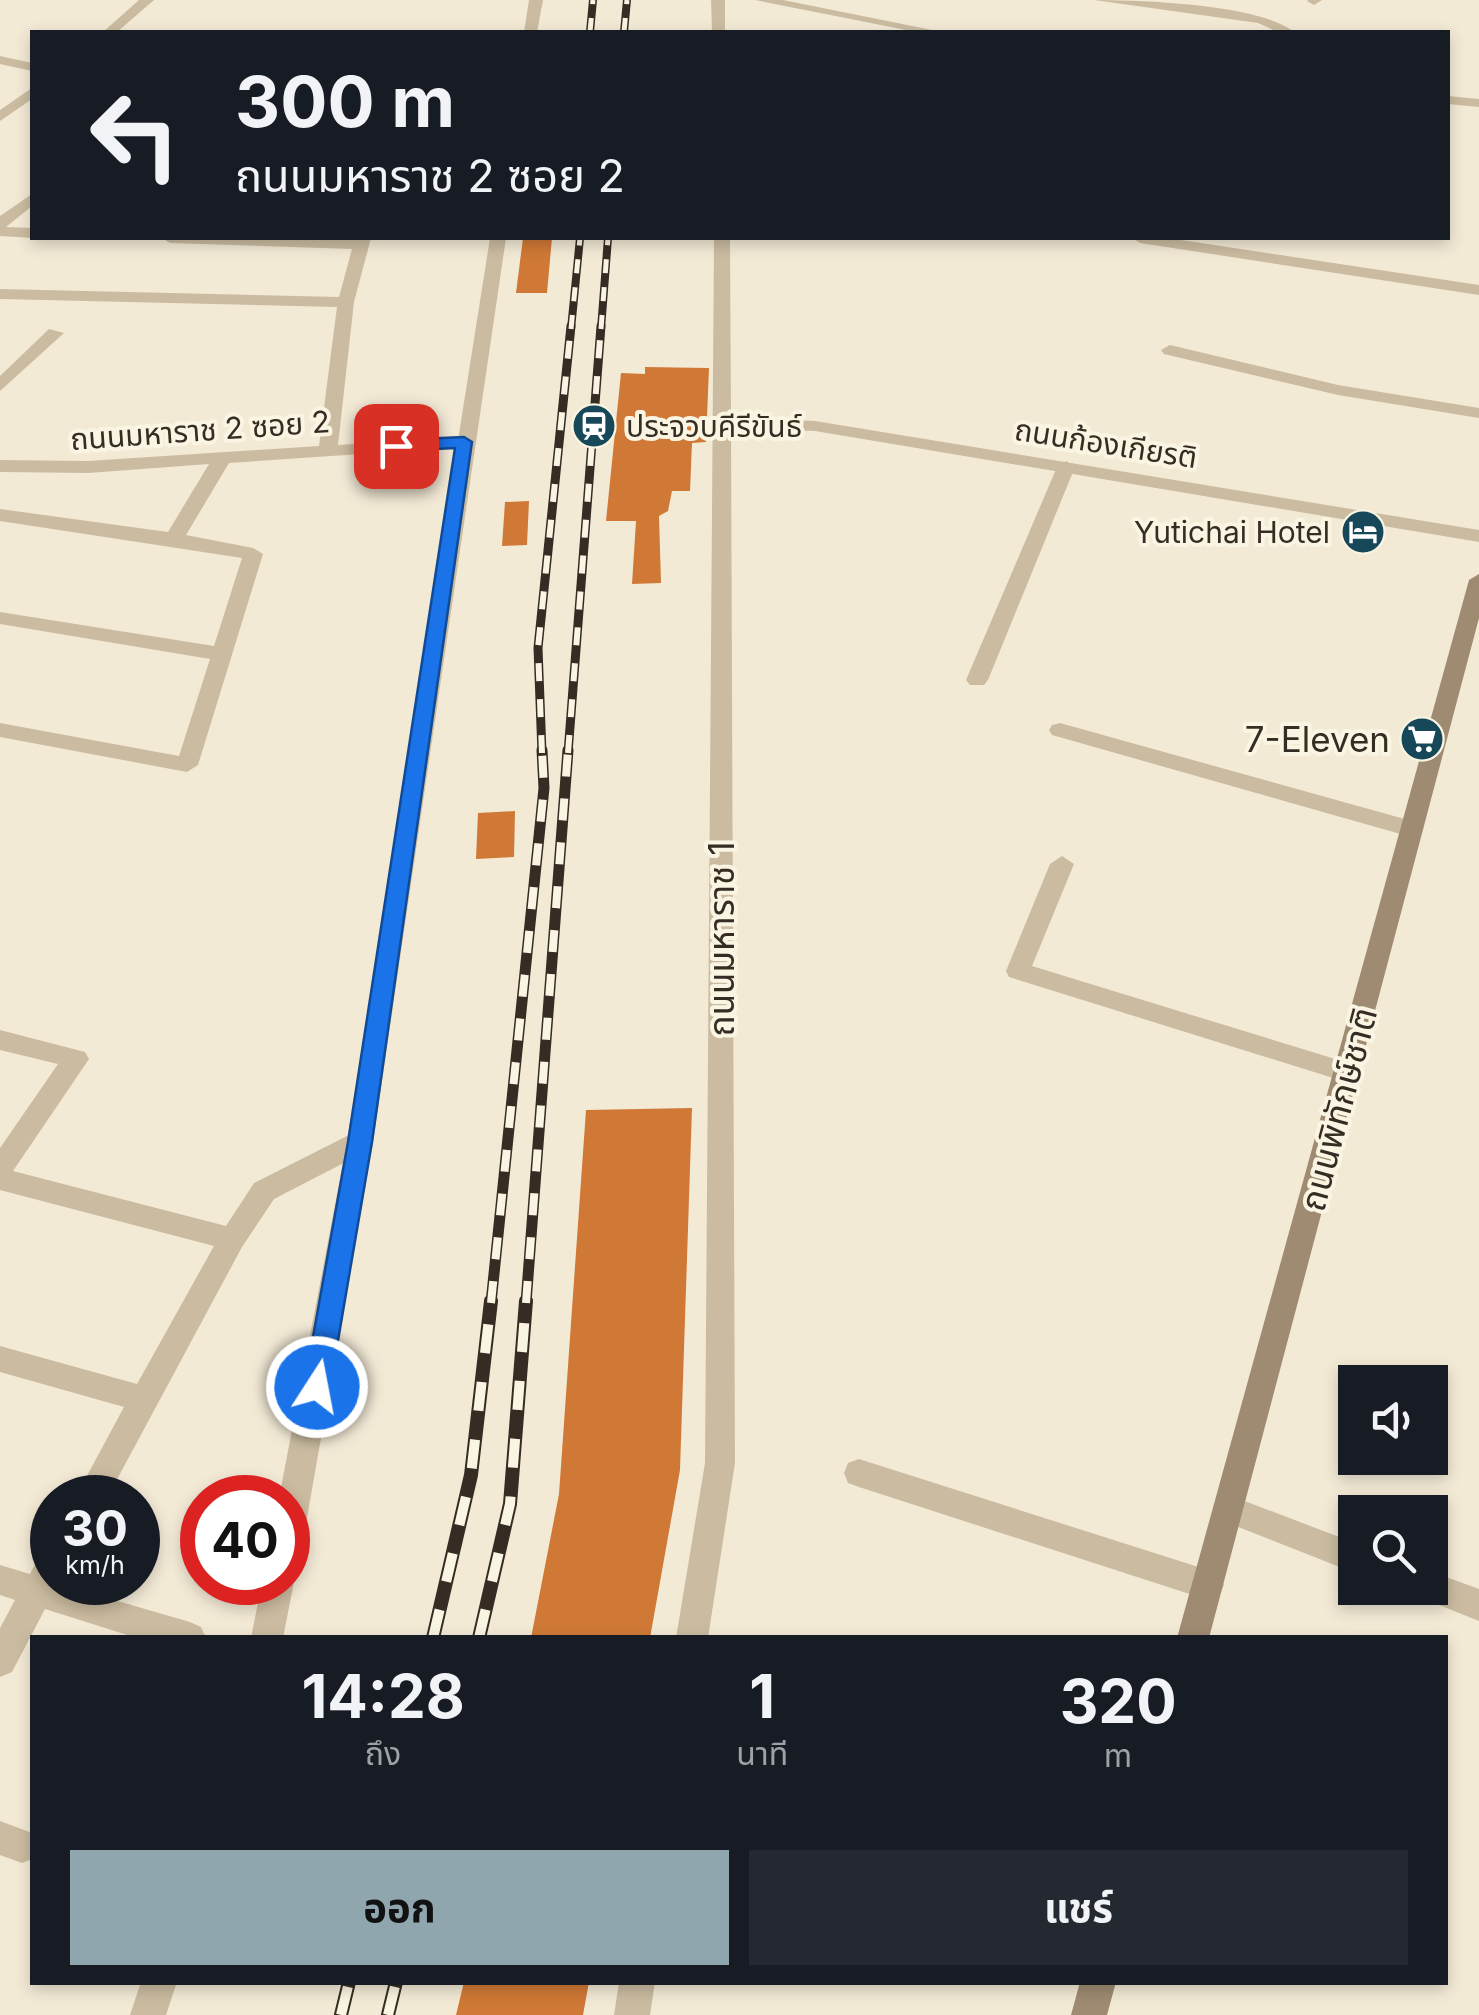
<!DOCTYPE html>
<html lang="th">
<meta charset="utf-8">
<style>
:root{--surface:#171b24;--page:#242831;--text:#f1f3f6;--muted:#9ea1a6;--accent:#8fa6af}
body{margin:0;font-family:Inter,"Noto Sans Thai",sans-serif;background:var(--page);color:var(--text);height:100vh;display:flex;flex-direction:column;font-size:38px;white-space:nowrap}
*{box-sizing:border-box;margin:0}
p{font-size:32px;color:var(--muted)}
.icon{flex:none;width:55px;height:55px;fill:none;stroke:currentColor;stroke-width:2;stroke-linecap:round;stroke-linejoin:round}
.map{position:relative;flex:1;overflow:hidden}
.panel{position:absolute;left:30px;top:1635px;width:1418px;height:350px;display:flex;flex-direction:column;background:var(--surface);border-radius:0px;box-shadow:0 5px 15px #0003}
.panel>*{flex:none}
.guide{position:absolute;left:30px;top:30px;width:1420px;height:210px;border-radius:0px;box-shadow:0 5px 15px #0003;background:#171b24;color:var(--text);overflow:hidden}
.buttons{position:absolute;left:1338px;top:1365px;display:grid;gap:20px}
.buttons a{display:grid;place-items:center;width:110px;height:110px;border-radius:0px;background:var(--surface);box-shadow:0 5px 15px #0003;font-size:50px}
.speed{position:absolute;left:30px;top:1475px;display:flex;gap:20px;font-size:50px;font-weight:700;text-align:center}
.speed>*{display:grid;place-content:center;width:130px;height:130px;border-radius:50%;background:var(--surface);box-shadow:0 5px 15px #0003;line-height:1}
.speed small{font-size:25px;font-weight:400}
.speed .limit{border:15px solid #d22;background:#fff;color:#111}
.pin{position:absolute;display:grid;place-items:center;width:85px;height:85px;color:#fff;margin:-42px;border-radius:20px;box-shadow:0 5px 15px #0006}
.me{position:absolute;width:110px;margin:-55px;rotate:11deg;stroke-linejoin:round;filter:drop-shadow(0 0 8px #0008)}
.turn{display:flex;align-items:center;gap:35px;height:210px;padding:0 40px;font-size:45px}
.turn .icon{width:130px;height:130px;stroke-width:2.5}
.turn b{display:block;font-size:70px;line-height:85px}
.eta{display:flex;justify-content:space-evenly;align-items:center;height:170px;text-align:center}
.eta b{font-size:60px;font-weight:700;line-height:70px}
.action{display:flex;gap:20px;margin-top:auto;padding:20px 40px}
.action a{flex:1;height:115px;border-radius:0px;background:var(--accent);color:#111;font-size:40px;font-weight:700;line-height:115px;text-align:center}
.action a+a{background:var(--page);color:var(--text)}
.map>svg:first-child{display:block}
.building{fill:#d07936}
.lines{fill:none;stroke-linecap:round;stroke-linejoin:round}
.minor{fill:#cbbca1;fill-rule:evenodd}
.tertiary{fill:#cbbca1;fill-rule:evenodd}
.secondary{fill:#9f8b72;fill-rule:evenodd}
.rail-far3-casing{stroke:#352d24;stroke-width:8}
.rail-far2-casing{stroke:#352d24;stroke-width:9}
.rail-far1-casing{stroke:#352d24;stroke-width:11}
.rail-casing{stroke:#352d24;stroke-width:14}
.rail-far3{stroke:#faf4e2;stroke-width:5;stroke-dasharray:14;stroke-linecap:butt}
.rail-far2{stroke:#faf4e2;stroke-width:6;stroke-dasharray:18;stroke-linecap:butt}
.rail-far1{stroke:#faf4e2;stroke-width:8;stroke-dasharray:22;stroke-linecap:butt}
.rail{stroke:#faf4e2;stroke-width:10;stroke-dasharray:29;stroke-linecap:butt}
.route{fill:#1a73e8;stroke:#114b97;stroke-width:2.5}
.labels{text-anchor:middle;dominant-baseline:central;stroke-width:8;stroke-linejoin:round;paint-order:stroke}
.far-poi-label{font-size:30px;fill:#352d24;stroke:#faf4e2;text-anchor:start}
.far-street-label{font-size:30px;fill:#352d24;stroke:#faf4e2}
.poi-label{font-size:35px;fill:#352d24;stroke:#faf4e2;text-anchor:end}
.street-label{font-size:35px;fill:#352d24;stroke:#faf4e2}
</style>
<div class="map">
<svg width="1479" height="2015" viewBox="0 0 1479 2015">
<rect width="100%" height="100%" fill="#f3ead6"/>
<!-- building -->
<g class="building">
<polygon points="523,238 552,238 547,293 516,293"/>
<polygon points="645,367 709,368 706,442 692,443 690,491 672,491 668,511 659,516 661,583 632,584 636,521 606,521 621,373 645,374"/>
<polygon points="529,501 527,545 502,546 505,502"/>
<polygon points="515,811 514,857 476,859 478,813"/>
<polygon points="692,1108 680,1470 650,1638 531,1638 559,1494 586,1110"/>
<polygon points="464,1982 589,1982 583,2015 456,2015"/>
</g>
<g class="lines">
<!-- minor -->
<g class="minor">
<polygon points="139,0 154,0 117,32 103,32"/>
<polygon points="755,0 783,0 942,32 916,32"/>
<path d="M 1094,0 C 1141,0 1259,4 1294,32 L 1278,32 L 1258,23 Z"/>
<polygon points="1322,0 1314,5 1307,1 1308,0"/>
<polygon points="0,56 32,63 32,71 0,64"/>
<polygon points="32,88 32,99 0,121 0,110"/>
<polygon points="1448,96 1479,99 1479,107 1448,104"/>
<polygon points="32,194 32,206 6,227 32,228 33,238 0,236 0,216"/>
<polygon points="162,238 371,238 354,302 338,445 464,437 473,442 464,447 229,463 186,535 253,548 263,554 198,765 187,772 0,737 0,723 179,756 210,659 0,624 0,612 214,646 242,558 0,521 0,509 168,532 209,464 88,473 0,472 0,460 88,461 319,446 337,307 0,299 0,289 339,297 352,249 170,243"/>
<polygon points="1132,238 1168,238 1479,285 1479,295 1140,243"/>
<polygon points="49,329 64,333 0,391 0,376"/>
<polygon points="1170,345 1338,385 1479,408 1479,418 1338,395 1164,354 1161,350"/>
<polygon points="1066,461 1075,467 988,680 984,685 970,685 966,680 1057,467"/>
<polygon points="1060,723 1419,823 1422,829 1411,837 1052,735 1049,730 1052,725"/>
<polygon points="1062,856 1074,864 1032,966 1358,1066 1362,1073 1358,1080 1349,1083 1009,977 1006,971 1050,864"/>
<polygon points="0,1030 85,1052 89,1059 13,1171 226,1226 254,1183 351,1134 360,1131 369,1134 373,1142 369,1150 274,1199 242,1247 107,1498 75,1498 124,1407 0,1372 0,1346 137,1384 214,1246 0,1190 0,1148 58,1064 0,1050"/>
<polygon points="859,1459 1208,1570 1219,1574 1224,1585 1219,1596 1208,1600 859,1487 848,1483 844,1473 848,1463"/>
<polygon points="1229,1495 1355,1543 1355,1573 1218,1519 1214,1509 1218,1499"/>
<polygon points="52,1549 52,1582 190,1622 201,1627 206,1638 137,1638 45,1609 12,1672 0,1677 0,1628 15,1600 0,1595 0,1565 30,1574 41,1553"/>
<polygon points="1430,1571 1479,1589 1479,1621 1419,1597 1415,1588 1430,1588"/>
<polygon points="0,1821 32,1833 32,1859 22,1863 0,1855"/>
</g>
<!-- tertiary -->
<g class="tertiary">
<polygon points="529,0 543,0 537,32 524,32"/>
<polygon points="711,0 725,0 725,32 712,32"/>
<polygon points="490,238 506,238 373,1142 304,1535 299,1545 288,1550 288,1498 279,1498 347,1142"/>
<polygon points="714,238 730,238 731,417 815,421 1479,530 1479,542 815,431 731,428 735,1463 708,1638 676,1638 705,1463"/>
<polygon points="288,1571 294,1582 283,1638 251,1638 262,1582 288,1582"/>
<polygon points="141,1982 177,1982 166,2015 130,2015"/>
<polygon points="619,1982 655,1982 650,2015 614,2015"/>
</g>
<!-- secondary -->
<g class="secondary">
<polygon points="1479,574 1479,618 1209,1638 1177,1638 1469,580"/>
<polygon points="1080,1982 1116,1982 1107,2015 1071,2015"/>
</g>
<defs>
<g id="rail-far3">
<polyline points="590,32 593,0"/>
<polyline points="624,32 627,0"/>
<polyline points="571,329 580,238"/>
<polyline points="601,329 608,238"/>
</g>
<g id="rail-far2">
<polyline points="542,753 538,648 571,326"/>
<polyline points="568,753 601,326"/>
</g>
<g id="rail-far1">
<polyline points="491,1303 544,788 542,750"/>
<polyline points="526,1303 568,750"/>
</g>
<g id="rail">
<polyline points="433,1638 471,1475 491,1301"/>
<polyline points="479,1638 510,1504 526,1301"/>
<polyline points="341,2015 349,1982"/>
<polyline points="388,2015 396,1982"/>
</g>
</defs>
<!-- rail-far3 casing -->
<use href="#rail-far3" class="rail-far3-casing"/>
<!-- rail-far2 casing -->
<use href="#rail-far2" class="rail-far2-casing"/>
<!-- rail-far1 casing -->
<use href="#rail-far1" class="rail-far1-casing"/>
<!-- rail casing -->
<use href="#rail" class="rail-casing"/>
<!-- rail-far3 -->
<use href="#rail-far3" class="rail-far3"/>
<!-- rail-far2 -->
<use href="#rail-far2" class="rail-far2"/>
<!-- rail-far1 -->
<use href="#rail-far1" class="rail-far1"/>
<!-- rail -->
<use href="#rail" class="rail"/>
</g>
<!-- route -->
<polygon class="route" points="464,437 472,442 372,1142 330,1387 326,1395 317,1399 308,1395 304,1387 348,1142 455,448 396,451 388,446 396,440"/>
<!-- icons -->
<defs>
<symbol id="station-disc" viewBox="-11 -11 22 22"><circle r="9.5" fill="#174859" stroke="#faf4e2"/><path d="M-3-6H3Q5-6 5-4V2Q5 4 3 4L4.5 6H3L1.5 4h-3L-3 6H-4.5L-3 4Q-5 4-5 2V-4Q-5-6-3-6ZM-3.5-4v3h7v-3ZM-3.5 1v1.5H-2V1ZM2 1v1.5H3.5V1Z" fill="#fff"/></symbol>
<symbol id="hotel-disc" viewBox="-11 -11 22 22"><circle r="9.5" fill="#174859" stroke="#faf4e2"/><path d="M-6-4.5h1.5V1H6V5H4.5V3h-9V5H-6ZM-4 0a1.8 1.8 0 1 1 3.6 0ZM.5 0V-2.5h3Q6-2.5 6 0Z" fill="#fff"/></symbol>
<symbol id="supermarket-disc" viewBox="-11 -11 22 22"><circle r="9.5" fill="#174859" stroke="#faf4e2"/><path d="M-6-5.5h2.5l.6 2H6L4.5 2H-2.5L-4.4-4H-6ZM-1.5 3.2a1.3 1.3 0 1 0 .1 0ZM3 3.2a1.3 1.3 0 1 0 .1 0Z" fill="#fff"/></symbol>
</defs>
<g fill-rule="evenodd">
<use href="#station-disc" x="569" y="401" width="50" height="50"/>
<use href="#hotel-disc" x="1338" y="507" width="50" height="50"/>
<use href="#supermarket-disc" x="1397" y="714" width="50" height="50"/>
</g>
<g class="labels">
<!-- far-poi labels -->
<g class="far-poi-label">
<text x="626" y="426">ประจวบคีรีขันธ์</text>
<text x="1330" y="532" text-anchor="end">Yutichai Hotel</text>
</g>
<!-- far-street labels -->
<g class="far-street-label">
<text transform="translate(200 430) rotate(-4)">ถนนมหาราช 2 ซอย 2</text>
<text transform="translate(1106 443) rotate(9)">ถนนก้องเกียรติ</text>
</g>
<!-- poi labels -->
<g class="poi-label">
<text x="1390" y="739">7-Eleven</text>
</g>
<!-- street labels -->
<g class="street-label">
<text transform="translate(721 939) rotate(-90)">ถนนมหาราช 1</text>
<text transform="translate(1338 1109) rotate(-75)">ถนนพิทักษ์ชาติ</text>
</g>
</g>
</svg>
<div class="buttons">
<a><svg class="icon" aria-label="sound" viewBox="0 0 24 24"><path d="M4 9h4l5-4v14l-5-4H4zM17 9q2 3 0 6"/></svg></a>
<a><svg class="icon" aria-label="search" viewBox="0 0 24 24"><circle cx="10" cy="10" r="6"/><path d="M15 15l6 6"/></svg></a>
</div>
<div class="speed"><div>30<small>km/h</small></div><div class="limit">40</div></div>
<div class="pin" style="left:396px;top:446px;background:#d93025"><svg class="icon" aria-label="arrive" viewBox="0 0 24 24"><path d="M6 21V4h12l-3 4 3 4H6"/></svg></div>
<svg class="me" style="left:317px;top:1387px" viewBox="-20 -20 40 40"><circle r="17" fill="#1a73e8" stroke="#fff" stroke-width="3"/><path d="M0-11L8 9 0 5-8 9z" fill="#fff"/></svg>
<div class="guide">
<div class="turn"><svg class="icon" aria-label="left" viewBox="0 0 24 24"><path d="M17 20v-9H6M10 6l-5 5 5 5"/></svg><div><b>300 m</b>ถนนมหาราช 2 ซอย 2</div></div>
</div>
<section class="panel">
<div class="eta">
<div><b>14:28</b><p>ถึง</p></div>
<div><b>1</b><p>นาที</p></div>
<div><b>320</b><p>m</p></div>
</div>
<div class="action"><a>ออก</a><a>แชร์</a></div>
</section>
</div>
